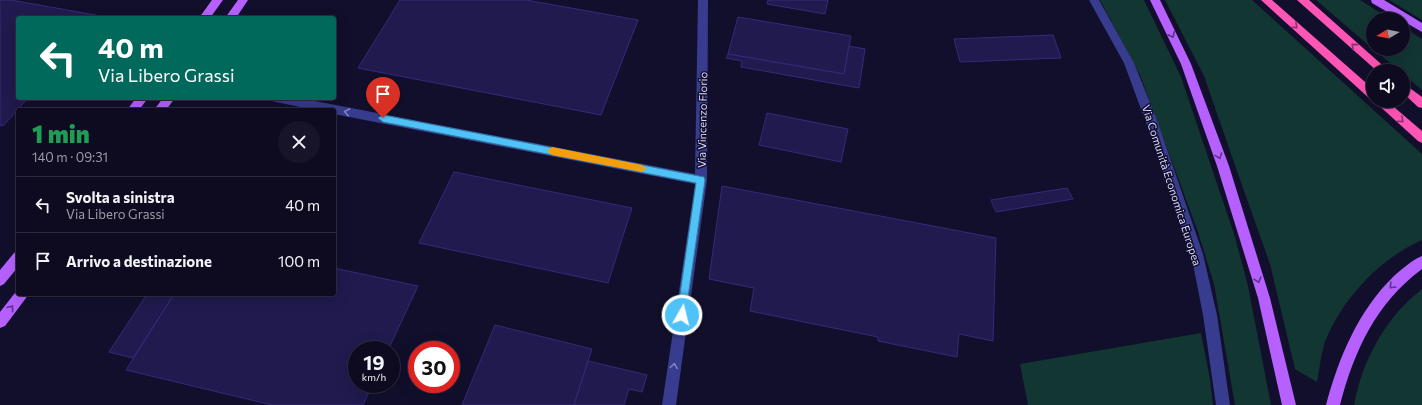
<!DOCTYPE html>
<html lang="it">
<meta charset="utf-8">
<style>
:root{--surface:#0e0b21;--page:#17142a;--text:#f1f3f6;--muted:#9b9ba5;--line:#2e2b3f}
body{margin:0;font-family:Commissioner,sans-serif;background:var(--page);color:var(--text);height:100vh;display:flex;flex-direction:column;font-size:15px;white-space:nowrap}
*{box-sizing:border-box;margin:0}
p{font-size:13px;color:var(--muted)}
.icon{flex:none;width:22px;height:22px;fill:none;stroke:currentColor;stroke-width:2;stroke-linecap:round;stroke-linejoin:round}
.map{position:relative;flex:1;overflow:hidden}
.sheet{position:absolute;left:16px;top:108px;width:320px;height:188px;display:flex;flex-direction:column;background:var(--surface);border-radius:4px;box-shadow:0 4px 16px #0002,0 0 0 1px var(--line)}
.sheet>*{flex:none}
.top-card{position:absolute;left:16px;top:16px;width:320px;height:84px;border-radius:4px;box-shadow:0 4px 16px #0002,0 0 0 1px var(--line);background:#00695c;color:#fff;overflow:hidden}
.needle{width:26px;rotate:260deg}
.tools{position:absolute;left:1366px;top:12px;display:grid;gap:8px}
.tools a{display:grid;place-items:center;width:44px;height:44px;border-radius:50%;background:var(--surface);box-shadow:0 4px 16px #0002,0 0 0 1px var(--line);font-size:20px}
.speed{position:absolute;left:348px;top:341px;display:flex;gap:8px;font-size:20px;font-weight:700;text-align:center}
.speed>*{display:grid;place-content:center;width:52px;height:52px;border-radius:50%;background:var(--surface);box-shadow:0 4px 16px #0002,0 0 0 1px var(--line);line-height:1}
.speed small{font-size:10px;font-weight:400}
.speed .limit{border:6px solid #d22;background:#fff;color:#111}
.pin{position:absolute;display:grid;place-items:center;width:34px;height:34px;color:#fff;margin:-41px -17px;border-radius:50% 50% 50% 0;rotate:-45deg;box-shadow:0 0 4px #0007}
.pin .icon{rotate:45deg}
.me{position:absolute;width:44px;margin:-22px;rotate:8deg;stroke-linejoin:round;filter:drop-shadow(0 0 3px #0008)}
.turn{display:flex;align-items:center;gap:14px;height:84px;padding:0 16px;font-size:18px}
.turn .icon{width:52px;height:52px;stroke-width:2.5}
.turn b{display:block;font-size:28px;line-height:34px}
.round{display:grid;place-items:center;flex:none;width:42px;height:42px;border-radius:21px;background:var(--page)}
.overview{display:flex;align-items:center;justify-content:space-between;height:68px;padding:0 16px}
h1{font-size:24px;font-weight:800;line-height:30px;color:#1e9e55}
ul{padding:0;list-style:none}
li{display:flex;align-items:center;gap:12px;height:56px;padding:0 16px;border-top:1px solid var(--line)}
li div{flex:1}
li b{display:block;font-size:15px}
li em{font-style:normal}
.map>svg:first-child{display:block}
.green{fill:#123632}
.building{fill:#201a4e;stroke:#332b7b}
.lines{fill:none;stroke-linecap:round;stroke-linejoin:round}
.minor{fill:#373c8e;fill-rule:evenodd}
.major{fill:#b661ff;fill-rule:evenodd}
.highway{fill:#ff55b5;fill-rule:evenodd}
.oneway{stroke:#883270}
.oneway2{stroke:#5c348b}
.oneway3{stroke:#8183c1}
.route{fill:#4fc3f7;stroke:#337fa1}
.slow{fill:#f59e0b}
.labels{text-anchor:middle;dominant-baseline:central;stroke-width:3;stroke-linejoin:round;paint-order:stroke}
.street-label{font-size:11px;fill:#dbdaff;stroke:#120f2c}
</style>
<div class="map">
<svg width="1422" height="405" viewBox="0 0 1422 405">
<rect width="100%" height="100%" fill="#120f2c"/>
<!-- green -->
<g class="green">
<polygon points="1100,0 1144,0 1181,77 1235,237 1248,286 1271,405 1235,405 1214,284 1198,232 1140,75"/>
<path d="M 1165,0 L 1252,0 L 1422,154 L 1422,240 C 1380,259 1346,295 1327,337 C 1321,350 1320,368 1317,382 L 1295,369 L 1270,264 L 1237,171 L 1204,76 Z"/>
<polygon points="1316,0 1360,0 1390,19 1373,19 1373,49"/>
<polygon points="1389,0 1422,0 1422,20"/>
<polygon points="1403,27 1422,39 1422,90 1403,74 1403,71 1400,71 1373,49 1403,49"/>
<path d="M 1422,289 L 1422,405 L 1354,405 C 1362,360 1386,317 1422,289 Z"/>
<polygon points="1201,333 1210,379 1213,405 1028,405 1020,364"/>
</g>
<!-- building -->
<g class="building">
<polygon points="0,0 11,0 101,16 99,18 18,18 18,98 28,98 3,126 0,125"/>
<polygon points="400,0 526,0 638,20 601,115 358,68"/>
<polygon points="768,0 828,0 825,14 767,4"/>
<polygon points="738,17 851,36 844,74 728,54"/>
<polygon points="1053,35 1061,58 960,62 954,39"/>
<polygon points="849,46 865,49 859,88 741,67 742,61 726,58 728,54 844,74"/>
<polygon points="767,113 848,129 841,162 759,145"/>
<polygon points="454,172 632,208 608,283 419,243"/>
<polygon points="722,186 996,238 993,341 959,334 957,357 878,341 878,337 750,311 754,288 709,279"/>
<polygon points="1067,188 1073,199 996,212 991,200"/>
<polygon points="334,268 418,286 388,350 357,350 357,384 373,384 363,405 272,405 126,370 174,294 334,294"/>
<polygon points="147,294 174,294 133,358 109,352"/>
<polygon points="495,325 592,349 574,405 462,405"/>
<polygon points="588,361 647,375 642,392 629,389 624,405 574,405"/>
</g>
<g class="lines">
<!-- minor -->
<g class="minor">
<polygon points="698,0 708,0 707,180 676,405 662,405 695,184 334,114 334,110 315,110 276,102 272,101 270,98 299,98 695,174"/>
<polygon points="1089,0 1099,0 1134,63 1157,120 1203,254 1217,315 1230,405 1216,405 1203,315 1191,254 1145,120 1124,63"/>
</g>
<!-- major -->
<g class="major">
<polygon points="212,0 223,0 210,18 199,18"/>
<polygon points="238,0 248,0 236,18 225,18"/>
<polygon points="1150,0 1160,0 1191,64 1229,166 1270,298 1296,405 1282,405 1258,298 1217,166 1181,64"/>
<polygon points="1371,0 1384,0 1422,23 1422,32 1372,3"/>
<polygon points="136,98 148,98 139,110 127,110"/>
<polygon points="163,98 175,98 166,110 154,110"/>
<polygon points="18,251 18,267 4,284 0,286 0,270 14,253"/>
<path d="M 1422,256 L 1422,269 C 1376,303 1354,351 1340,405 L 1326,405 C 1339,357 1358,311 1394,276 C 1402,269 1412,260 1422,256 Z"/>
<polygon points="18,289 18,294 27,294 26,298 5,326 0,328 0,312"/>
</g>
<!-- highway -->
<g class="highway">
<polygon points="1261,0 1272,0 1373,89 1373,99 1369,98"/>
<polygon points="1297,0 1309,0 1389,71 1377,71"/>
<polygon points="1403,83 1422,97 1422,108 1418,107 1403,93"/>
<polygon points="1374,101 1387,101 1422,131 1422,143 1418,141"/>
</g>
</g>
<!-- one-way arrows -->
<defs><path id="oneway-chevron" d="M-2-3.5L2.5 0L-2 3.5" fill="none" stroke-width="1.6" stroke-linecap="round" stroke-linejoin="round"/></defs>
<g class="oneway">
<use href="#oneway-chevron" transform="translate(1295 26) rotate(42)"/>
<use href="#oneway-chevron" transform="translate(1354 46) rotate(-139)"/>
<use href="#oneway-chevron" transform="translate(1401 120) rotate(42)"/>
</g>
<g class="oneway2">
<use href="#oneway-chevron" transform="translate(1172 35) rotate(64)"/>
<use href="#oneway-chevron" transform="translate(1219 156) rotate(70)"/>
<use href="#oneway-chevron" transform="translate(1258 280) rotate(73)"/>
<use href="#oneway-chevron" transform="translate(1392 286) rotate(134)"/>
<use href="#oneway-chevron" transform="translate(11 308) rotate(-53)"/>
</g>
<g class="oneway3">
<use href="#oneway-chevron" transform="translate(347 112) rotate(-169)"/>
<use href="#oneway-chevron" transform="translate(674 366) rotate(-82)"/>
</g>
<!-- route -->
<polygon class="route" points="383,115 704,177 705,180 685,318 678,318 677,315 696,183 383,122 378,118"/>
<!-- slow -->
<polygon class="slow" points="552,147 642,165 646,169 642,172 552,155 547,151"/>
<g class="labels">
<!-- street labels -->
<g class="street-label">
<text transform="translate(702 120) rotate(-89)">Via Vincenzo Florio</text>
<text transform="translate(1172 185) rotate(72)">Via Comunità Economica Europea</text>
</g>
</g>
</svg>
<div class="tools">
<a><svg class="needle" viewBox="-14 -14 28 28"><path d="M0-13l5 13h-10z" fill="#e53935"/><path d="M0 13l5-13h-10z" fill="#9b9ba5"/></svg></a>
<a><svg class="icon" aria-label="sound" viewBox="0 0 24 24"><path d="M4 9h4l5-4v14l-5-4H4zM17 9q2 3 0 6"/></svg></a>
</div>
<div class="speed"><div>19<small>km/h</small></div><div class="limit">30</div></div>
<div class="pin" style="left:383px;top:118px;background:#d93025"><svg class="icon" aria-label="arrive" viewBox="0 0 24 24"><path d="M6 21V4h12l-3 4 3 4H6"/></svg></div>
<svg class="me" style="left:682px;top:315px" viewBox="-20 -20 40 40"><circle r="17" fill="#4fc3f7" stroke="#fff" stroke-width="3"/><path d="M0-11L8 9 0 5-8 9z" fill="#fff"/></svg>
<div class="top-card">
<div class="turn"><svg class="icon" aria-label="left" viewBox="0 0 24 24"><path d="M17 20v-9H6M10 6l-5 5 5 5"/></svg><div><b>40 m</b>Via Libero Grassi</div></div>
</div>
<section class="sheet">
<div class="overview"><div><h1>1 min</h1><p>140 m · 09:31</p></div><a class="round"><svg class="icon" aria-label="close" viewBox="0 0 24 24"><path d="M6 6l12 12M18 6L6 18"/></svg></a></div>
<ul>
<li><svg class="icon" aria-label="left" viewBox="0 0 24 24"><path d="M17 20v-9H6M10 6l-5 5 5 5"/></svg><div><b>Svolta a sinistra</b><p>Via Libero Grassi</p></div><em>40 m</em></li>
<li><svg class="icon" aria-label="arrive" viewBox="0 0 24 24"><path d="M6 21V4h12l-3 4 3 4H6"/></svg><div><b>Arrivo a destinazione</b></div><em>100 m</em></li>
</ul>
</section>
</div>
